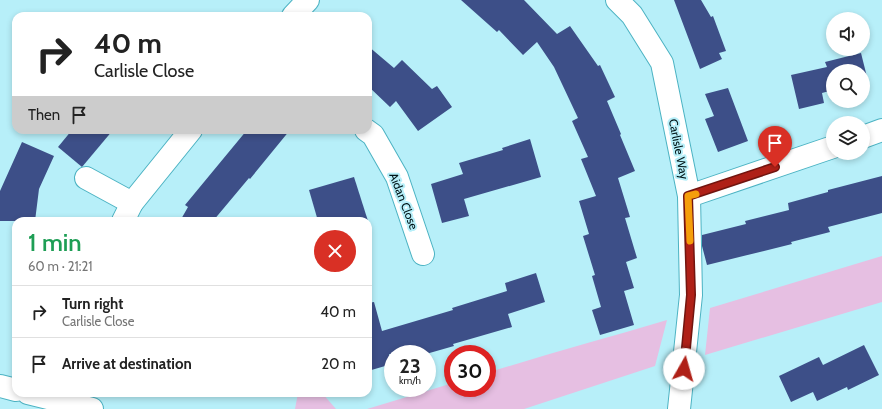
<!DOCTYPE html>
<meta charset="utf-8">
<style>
:root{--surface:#fff;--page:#f2f2f2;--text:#222;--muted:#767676;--line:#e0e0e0}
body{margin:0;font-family:Cabin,sans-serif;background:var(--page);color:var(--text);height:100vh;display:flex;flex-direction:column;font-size:15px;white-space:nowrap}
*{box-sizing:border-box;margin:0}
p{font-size:13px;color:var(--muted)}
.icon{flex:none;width:22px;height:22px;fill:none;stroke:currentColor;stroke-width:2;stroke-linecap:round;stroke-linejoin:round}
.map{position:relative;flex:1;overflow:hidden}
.side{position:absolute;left:12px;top:217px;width:360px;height:180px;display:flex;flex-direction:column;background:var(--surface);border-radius:12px;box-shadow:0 2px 6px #0003}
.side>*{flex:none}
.top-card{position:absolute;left:12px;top:12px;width:360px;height:122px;border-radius:12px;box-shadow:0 2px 6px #0003;background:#fff;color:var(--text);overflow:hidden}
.buttons{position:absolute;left:826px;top:12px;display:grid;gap:8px}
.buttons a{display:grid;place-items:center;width:44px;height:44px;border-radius:50%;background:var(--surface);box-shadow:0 2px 6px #0003;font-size:20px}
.speed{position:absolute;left:384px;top:345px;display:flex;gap:8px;font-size:20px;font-weight:700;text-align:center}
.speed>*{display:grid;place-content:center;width:52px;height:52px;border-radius:50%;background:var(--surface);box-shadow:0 2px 6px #0003;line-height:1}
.speed small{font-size:10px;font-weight:400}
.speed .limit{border:6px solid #d22;background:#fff;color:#111}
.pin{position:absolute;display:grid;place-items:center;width:34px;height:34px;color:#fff;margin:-41px -17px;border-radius:50% 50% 50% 0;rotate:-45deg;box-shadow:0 0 4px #0007}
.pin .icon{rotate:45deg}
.me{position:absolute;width:44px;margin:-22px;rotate:7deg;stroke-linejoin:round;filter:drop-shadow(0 0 3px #0008)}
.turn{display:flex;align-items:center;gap:14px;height:84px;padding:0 16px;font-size:18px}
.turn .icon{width:52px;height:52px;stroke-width:2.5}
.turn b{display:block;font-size:28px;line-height:34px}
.then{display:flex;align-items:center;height:38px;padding:0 16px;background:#0003;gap:8px;font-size:15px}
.round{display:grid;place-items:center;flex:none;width:42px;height:42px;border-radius:21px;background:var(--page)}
.headline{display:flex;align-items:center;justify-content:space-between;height:68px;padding:0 16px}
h1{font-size:24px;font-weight:600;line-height:30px;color:#1e9e55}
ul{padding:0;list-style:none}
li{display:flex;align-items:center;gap:12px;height:52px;padding:0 16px;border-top:1px solid var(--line)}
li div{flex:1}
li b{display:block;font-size:15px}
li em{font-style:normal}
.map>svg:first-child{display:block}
.green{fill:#e6bfe2}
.building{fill:#3d4f88}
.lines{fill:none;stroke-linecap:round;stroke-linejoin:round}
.street-casing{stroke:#4cb3c3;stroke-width:24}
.street{stroke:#fff;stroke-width:22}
.route-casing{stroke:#72150f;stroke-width:10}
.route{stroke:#af2017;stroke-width:7}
.slow{stroke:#f59e0b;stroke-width:7}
.labels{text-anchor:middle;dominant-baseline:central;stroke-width:4;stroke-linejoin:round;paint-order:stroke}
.street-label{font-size:12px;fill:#001417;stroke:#b7eff9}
</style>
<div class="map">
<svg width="882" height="409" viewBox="0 0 882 409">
<rect width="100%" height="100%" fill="#b7eff9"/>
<!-- green -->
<g class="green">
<polygon points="882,256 882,302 705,355 710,308"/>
<path d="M 667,320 L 655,366 L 524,409 L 367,409 L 453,383 L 453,388 L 487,388 L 487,373 C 547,354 607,338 667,320 Z"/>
<polygon points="298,393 322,393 336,409 295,409"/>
</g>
<!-- building -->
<g class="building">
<polygon points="461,0 524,0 557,34 570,26 598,66 600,65 615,97 607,101 621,134 620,135 635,171 618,178 630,217 625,218 637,258 626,262 634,288 624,291 634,325 600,335 592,310 601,307 592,276 595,275 583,236 589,234 579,201 596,196 581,159 588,157 572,121 578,118 554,67 537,42 523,55 499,30 497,32"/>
<polygon points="674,0 701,0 711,17 713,16 726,51 719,53 722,59 700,69"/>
<polygon points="368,46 394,68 402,60 432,89 437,86 452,107 418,131 396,101 390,107 368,86"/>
<polygon points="861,53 868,81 863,82 863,71 833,71 833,90 822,93 824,103 799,109 791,75 827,67 825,62"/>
<polygon points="728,88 748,141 718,152 705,119 714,116 705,94"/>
<polygon points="72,130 113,130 82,167 58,147"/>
<polygon points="247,130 290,130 250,179 249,178 213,221 180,221 188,207 185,205"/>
<polygon points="530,139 541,177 464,199 469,216 442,223 431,184 463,174 459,163 503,150 502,148"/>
<polygon points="22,142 54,156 39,189 35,221 0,221 0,191"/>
<polygon points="882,176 882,213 828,227 830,232 791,242 792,244 707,265 702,246 702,235 746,224 745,221 789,210 788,203 828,192 828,190"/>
<polygon points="354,177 368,221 318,221 309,190"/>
<polygon points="536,273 545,302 508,314 512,327 453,344 454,346 426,354 389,354 392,364 368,371 368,303 374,302 382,331 453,310 452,308 507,291 505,283"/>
<polygon points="864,345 879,375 848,390 847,387 817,401 813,392 791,402 779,376 819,357 823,365"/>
</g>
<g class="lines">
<defs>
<g id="street">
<polyline points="617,0 632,15 662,63 689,196 691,295 679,409"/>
<polyline points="293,16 308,0"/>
<polyline points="366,130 373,135 397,177 423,254"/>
<polyline points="863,137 882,130"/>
<polyline points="86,178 132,203"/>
<polyline points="689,196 833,147"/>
<polyline points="123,221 132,203 191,130"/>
<polyline points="0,386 16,390"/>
<polyline points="28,393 92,409"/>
</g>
</defs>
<!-- street casing -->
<use href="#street" class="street-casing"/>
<!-- street -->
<use href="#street" class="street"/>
</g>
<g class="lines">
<defs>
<polyline id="route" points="684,369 691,295 688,196 775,167"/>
</defs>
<!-- route casing -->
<use href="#route" class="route-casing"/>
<!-- route -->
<use href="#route" class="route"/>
<!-- slow -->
<polyline class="slow" points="690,241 688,196 696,194"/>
</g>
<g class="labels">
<!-- street labels -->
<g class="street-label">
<text transform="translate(679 149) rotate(79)">Carlisle Way</text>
<text transform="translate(404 201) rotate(69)">Aidan Close</text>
</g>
</g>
</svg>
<div class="buttons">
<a><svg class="icon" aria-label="sound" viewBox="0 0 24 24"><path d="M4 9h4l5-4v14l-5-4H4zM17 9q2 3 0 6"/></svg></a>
<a><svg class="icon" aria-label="search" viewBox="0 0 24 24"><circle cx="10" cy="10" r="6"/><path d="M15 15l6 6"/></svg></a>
<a><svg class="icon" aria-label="layers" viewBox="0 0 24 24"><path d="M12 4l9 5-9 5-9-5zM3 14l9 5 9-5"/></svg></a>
</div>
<div class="speed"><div>23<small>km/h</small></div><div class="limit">30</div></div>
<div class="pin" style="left:775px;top:167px;background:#d93025"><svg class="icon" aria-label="arrive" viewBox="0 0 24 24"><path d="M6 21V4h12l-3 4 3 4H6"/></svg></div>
<svg class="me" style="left:684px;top:369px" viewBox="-20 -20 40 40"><circle r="19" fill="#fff"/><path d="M0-13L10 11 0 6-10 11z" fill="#af2017"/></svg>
<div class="top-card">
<div class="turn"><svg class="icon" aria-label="right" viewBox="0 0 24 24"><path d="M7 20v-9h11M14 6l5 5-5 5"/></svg><div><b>40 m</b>Carlisle Close</div></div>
<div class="then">Then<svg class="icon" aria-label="arrive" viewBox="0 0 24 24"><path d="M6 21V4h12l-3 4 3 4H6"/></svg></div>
</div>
<section class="side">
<div class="headline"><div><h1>1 min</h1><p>60 m · 21:21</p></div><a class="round" style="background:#d93025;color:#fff"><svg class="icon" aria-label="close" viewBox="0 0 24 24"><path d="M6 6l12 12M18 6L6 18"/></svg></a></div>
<ul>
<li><svg class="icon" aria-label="right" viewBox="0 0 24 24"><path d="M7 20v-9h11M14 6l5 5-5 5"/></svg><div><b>Turn right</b><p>Carlisle Close</p></div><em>40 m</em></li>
<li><svg class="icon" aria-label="arrive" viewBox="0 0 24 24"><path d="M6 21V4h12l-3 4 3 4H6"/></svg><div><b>Arrive at destination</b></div><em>20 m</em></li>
</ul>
</section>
</div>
